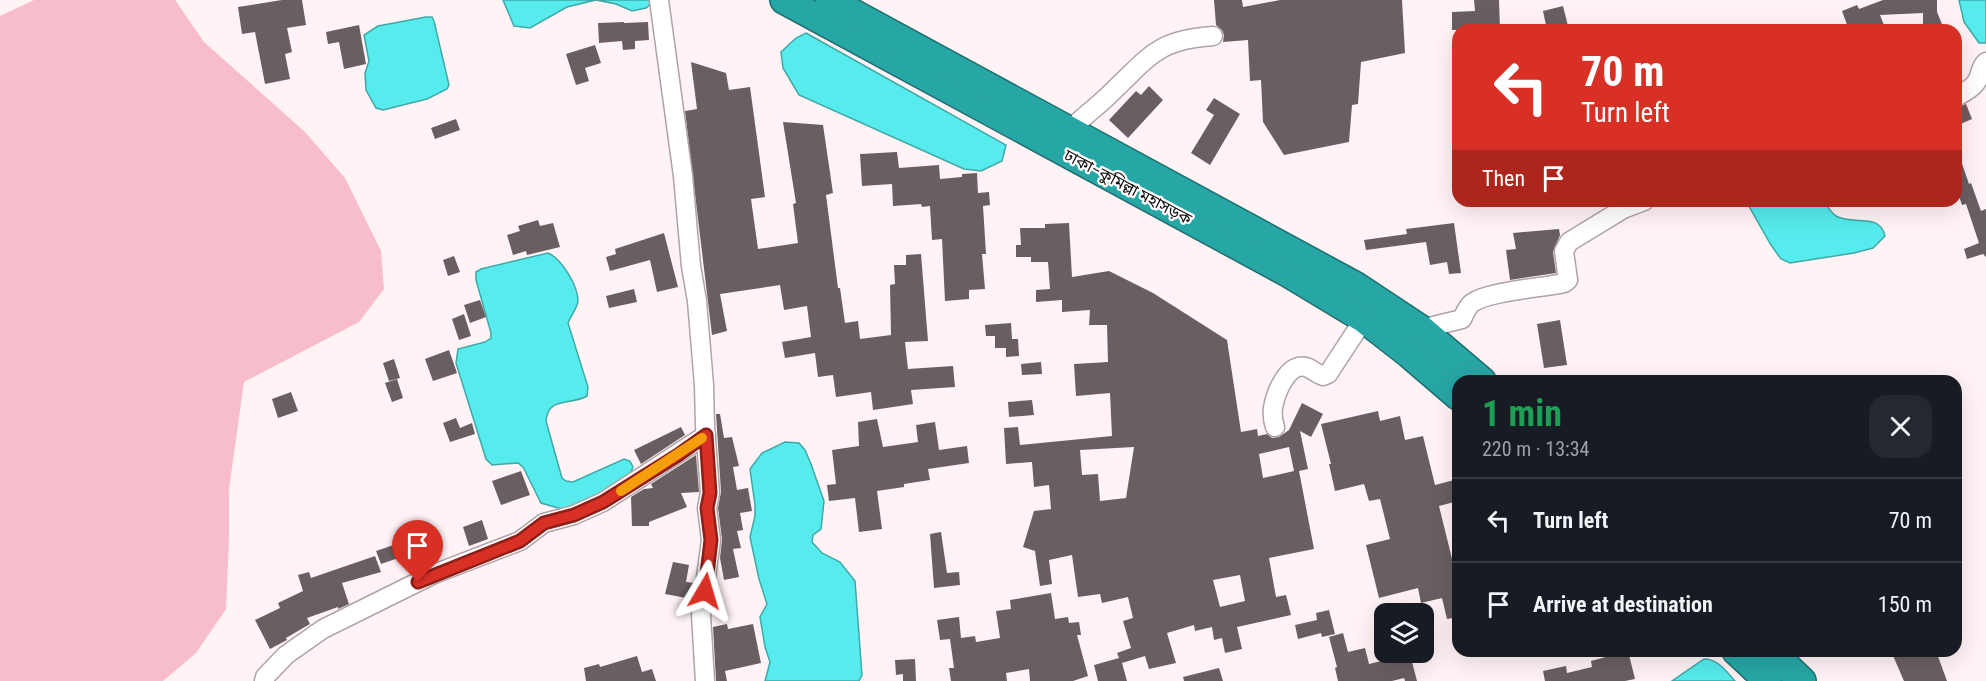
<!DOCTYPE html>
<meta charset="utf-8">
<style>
:root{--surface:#171b24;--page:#242831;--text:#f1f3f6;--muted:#9ea1a6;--line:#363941}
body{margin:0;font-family:"Roboto Condensed","Noto Sans Bengali",sans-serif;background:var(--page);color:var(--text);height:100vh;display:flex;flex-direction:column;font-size:22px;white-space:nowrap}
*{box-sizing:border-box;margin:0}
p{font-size:20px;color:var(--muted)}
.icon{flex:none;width:33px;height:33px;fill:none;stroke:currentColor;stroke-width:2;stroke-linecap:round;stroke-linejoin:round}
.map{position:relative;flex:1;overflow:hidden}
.side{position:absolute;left:1452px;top:375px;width:510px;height:282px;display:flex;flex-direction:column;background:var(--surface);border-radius:18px;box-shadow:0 6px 24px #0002}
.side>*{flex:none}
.banner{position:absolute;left:1452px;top:24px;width:510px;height:183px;border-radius:18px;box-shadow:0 6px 24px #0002;background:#d93025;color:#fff;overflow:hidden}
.controls{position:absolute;left:1374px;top:603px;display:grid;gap:12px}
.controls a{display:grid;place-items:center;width:60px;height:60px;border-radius:12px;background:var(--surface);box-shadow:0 6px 24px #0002;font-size:30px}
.pin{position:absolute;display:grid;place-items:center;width:51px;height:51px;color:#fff;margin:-62px -26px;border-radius:50% 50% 50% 0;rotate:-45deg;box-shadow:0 0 6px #0007}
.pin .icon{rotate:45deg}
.me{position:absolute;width:66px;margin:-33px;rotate:7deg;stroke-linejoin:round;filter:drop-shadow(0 0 4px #0008)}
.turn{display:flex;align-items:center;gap:21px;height:126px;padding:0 30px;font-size:27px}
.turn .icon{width:78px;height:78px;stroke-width:2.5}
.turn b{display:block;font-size:42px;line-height:51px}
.then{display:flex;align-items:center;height:57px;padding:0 30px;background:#0003;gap:12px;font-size:22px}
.round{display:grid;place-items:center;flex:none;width:63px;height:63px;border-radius:18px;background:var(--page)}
.summary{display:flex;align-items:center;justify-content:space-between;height:102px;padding:0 30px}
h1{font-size:36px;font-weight:700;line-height:45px;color:#1e9e55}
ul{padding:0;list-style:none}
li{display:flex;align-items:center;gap:18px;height:84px;padding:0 30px;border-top:2px solid var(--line)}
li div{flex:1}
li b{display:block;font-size:22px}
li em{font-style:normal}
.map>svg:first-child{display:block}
.green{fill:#f7bdcb}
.water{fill:#56ebec;stroke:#40a8a8;stroke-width:1.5}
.building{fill:#695f61;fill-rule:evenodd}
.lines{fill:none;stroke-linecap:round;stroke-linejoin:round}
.minor-casing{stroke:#aea3a6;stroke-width:21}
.highway-casing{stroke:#1e6f70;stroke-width:30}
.minor{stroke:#fff;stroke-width:18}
.highway{stroke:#27a6a6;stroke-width:27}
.route-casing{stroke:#8d1f18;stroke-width:15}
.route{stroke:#d93025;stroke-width:10}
.slow{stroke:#f59e0b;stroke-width:10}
.labels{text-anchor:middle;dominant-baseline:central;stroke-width:4.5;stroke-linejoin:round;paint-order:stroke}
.street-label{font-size:16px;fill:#0e0a0b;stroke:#fff}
</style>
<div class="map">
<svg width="1986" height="681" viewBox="0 0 1986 681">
<rect width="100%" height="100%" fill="#fff3f5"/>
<!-- green -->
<polygon class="green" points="34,0 175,0 204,42 305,132 345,178 381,251 384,289 359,322 244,382 229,489 229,539 226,609 196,653 163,681 0,681 0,16"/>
<!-- water -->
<g class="water">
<polygon points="503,0 651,0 652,3 646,8 632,11 616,4 596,0 567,7 530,28 514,26"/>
<polygon points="1959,0 1986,0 1986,43 1979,43 1964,22"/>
<polygon points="426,17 432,17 434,21 449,85 447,89 427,99 383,110 376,108 366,90 365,73 369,61 364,35 378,26"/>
<polygon points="806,33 1006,145 1002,161 981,171 964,169 799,95 783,68 781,52 796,38"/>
<path d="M 1746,201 L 1823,201 C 1827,206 1831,212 1836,216 C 1853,226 1880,212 1885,236 L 1873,248 L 1854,253 L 1790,263 L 1781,259 L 1771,245 Z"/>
<path d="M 548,253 C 562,259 578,286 578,301 C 578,307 570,317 568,323 L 588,387 L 587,396 C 570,406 548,396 546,421 L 562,478 L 566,481 L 573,482 L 624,459 L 630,461 L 633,467 L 630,475 L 596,497 L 565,510 L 541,503 L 523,467 L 518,463 L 492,465 L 486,459 L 456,363 L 458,349 L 485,342 L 491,338 L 491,333 L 476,280 L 476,272 L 481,269 Z"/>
<polygon points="785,442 799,443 805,450 811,464 824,501 821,529 813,535 812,542 822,553 840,562 855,581 862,675 859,681 765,681 770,662 765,647 760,617 767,604 759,579 750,537 755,516 755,505 750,469 762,453"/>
<path d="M 1704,659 C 1718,659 1726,671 1735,681 L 1672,681 Z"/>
</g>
<!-- building -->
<g class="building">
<polygon points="282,0 302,0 306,25 287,28 292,52 285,54 290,79 265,84 255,32 242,34 238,7"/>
<polygon points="1214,0 1242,0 1243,7 1280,0 1402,0 1405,53 1361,62 1358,104 1352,105 1349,142 1284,155 1263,122 1261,80 1250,81 1248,40 1223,42 1224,35 1222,30 1216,25"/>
<polygon points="1474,0 1499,0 1500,30 1452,30 1452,12 1475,11"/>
<polygon points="1883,0 1937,0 1937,12 1944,29 1923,30 1923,13 1880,15 1886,30 1862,30 1860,25 1849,30 1842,11 1857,5 1859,9"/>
<polygon points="1563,6 1568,26 1547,30 1543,11"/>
<polygon points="624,22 624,23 648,22 649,40 635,41 635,49 623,50 622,41 599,43 598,23"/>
<polygon points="359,25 366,64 344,69 339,42 328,44 326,32"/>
<polygon points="595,45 601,63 585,68 589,81 576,85 566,54"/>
<polygon points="691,62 726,73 729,90 750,87 765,197 751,199 758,249 798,243 793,204 796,203 783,122 823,125 833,193 826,195 838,288 840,288 845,323 858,321 860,339 891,335 890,285 895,284 894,265 906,265 906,255 921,254 928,341 905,342 908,369 953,366 955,387 911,390 913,404 873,410 871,392 836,397 833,375 818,377 815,353 785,358 782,342 811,337 807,306 784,310 780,285 720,294 727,331 712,335 685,111 697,109"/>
<polygon points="1149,86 1163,100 1128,138 1109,120 1136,91 1141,95"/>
<polygon points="1214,98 1240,114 1210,165 1191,153 1214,115 1206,110"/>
<polygon points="1966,104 1972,119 1956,126 1956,108"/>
<polygon points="456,119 460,130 435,139 431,128"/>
<polygon points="897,152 899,168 939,165 940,179 962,177 962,174 977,173 978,193 989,192 990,205 983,206 986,254 982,254 985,289 969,290 969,299 945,301 942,239 932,240 930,206 922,207 921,204 893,206 892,184 862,186 860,154"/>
<polygon points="1956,152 1958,152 1969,184 1971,183 1981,211 1986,209 1986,257 1983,254 1967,259 1964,249 1979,243 1966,204 1962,205 1956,187"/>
<polygon points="538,220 540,226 553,223 560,247 527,255 526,251 513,255 507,235 520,231 518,226"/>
<path d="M 1069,223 L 1072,277 L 1109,271 L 1153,293 L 1227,340 L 1241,432 L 1257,429 L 1258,436 L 1267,434 L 1272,438 L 1279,437 L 1289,430 L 1302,403 L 1323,414 L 1311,437 L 1300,431 L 1308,469 L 1299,471 L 1314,549 L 1269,558 L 1276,597 L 1286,595 L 1291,615 L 1237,627 L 1242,649 L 1225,653 L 1222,638 L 1214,640 L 1212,627 L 1195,631 L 1194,625 L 1167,633 L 1176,663 L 1149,669 L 1145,656 L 1122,663 L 1127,681 L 1098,681 L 1094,665 L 1119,658 L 1117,653 L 1131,648 L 1123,621 L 1133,618 L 1128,597 L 1102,603 L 1100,594 L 1078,597 L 1072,555 L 1049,560 L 1052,584 L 1040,586 L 1035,551 L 1023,547 L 1034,511 L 1051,509 L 1049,485 L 1034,487 L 1032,462 L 1006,464 L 1004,428 L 1018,427 L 1020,445 L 1112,436 L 1110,393 L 1076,396 L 1074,364 L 1108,362 L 1107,325 L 1089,325 L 1090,310 L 1062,312 L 1062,300 L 1036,302 L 1036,290 L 1050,289 L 1048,262 L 1031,262 L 1031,257 L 1016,257 L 1016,245 L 1021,245 L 1020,228 L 1045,228 L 1045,224 ZM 1134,447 L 1126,498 L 1100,501 L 1098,474 L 1082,475 L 1080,450 ZM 1289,447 L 1294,471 L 1263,478 L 1259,454 ZM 1240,575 L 1245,601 L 1220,607 L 1213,580 Z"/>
<polygon points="1454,223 1461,273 1449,274 1447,262 1430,265 1426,242 1366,250 1364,240 1407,234 1406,229"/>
<polygon points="1559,229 1560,235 1553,252 1556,273 1510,280 1506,250 1516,249 1513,233"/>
<polygon points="664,233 678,287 657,292 650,260 610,271 606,257 616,254 615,249"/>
<polygon points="454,256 460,272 448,276 443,260"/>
<polygon points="634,289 637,302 609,308 606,296"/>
<polygon points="480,300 486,317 470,323 464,305"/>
<polygon points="464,314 471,336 459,340 452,319"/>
<polygon points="1560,320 1567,365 1544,368 1537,324"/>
<polygon points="1011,323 1012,339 1018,339 1019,356 1006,357 1006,348 995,348 995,336 986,336 985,325"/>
<polygon points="449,350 457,373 433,381 425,359"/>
<polygon points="394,359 400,378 389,381 383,363"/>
<polygon points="1041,362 1042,374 1022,375 1021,364"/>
<polygon points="397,379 403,398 392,402 385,383"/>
<polygon points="291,392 298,411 278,418 272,399"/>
<polygon points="1032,400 1034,415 1009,417 1008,402"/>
<polygon points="1378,411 1380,421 1400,416 1405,440 1423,436 1435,485 1458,479 1458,501 1439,506 1458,583 1458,617 1447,619 1442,598 1421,603 1418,588 1379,598 1366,545 1390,539 1380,499 1369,501 1364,484 1335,491 1329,464 1331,464 1321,424"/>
<polygon points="716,414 720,414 724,438 732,437 739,466 733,467 737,490 748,488 752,511 740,513 743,530 737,531 741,548 733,549 739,577 724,580 720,558 722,539 718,508 721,492"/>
<polygon points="456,418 460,428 472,423 475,434 450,442 443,423"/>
<polygon points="877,419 883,447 918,442 916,425 935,422 939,450 967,446 969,463 928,469 930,480 904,484 904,487 877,491 882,529 859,532 855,498 829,501 827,485 836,484 832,450 859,446 858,422"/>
<polygon points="681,427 685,435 641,464 634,450"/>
<polygon points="696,455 699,492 681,493 687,507 649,522 649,526 632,526 631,497 644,489 653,488 651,484"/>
<polygon points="521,471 530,495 501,505 492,481"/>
<polygon points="482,520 488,539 469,546 463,527"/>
<polygon points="941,532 947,573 959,572 960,585 934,588 930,534"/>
<polygon points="423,535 431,556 407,565 404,556 381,564 376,551"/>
<polygon points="375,556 381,572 342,583 349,604 338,609 338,607 307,618 310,624 286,638 287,640 270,649 255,620 280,608 278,603 303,591 298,575 309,572 311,578"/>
<polygon points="673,562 689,565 686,582 694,583 692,599 665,594"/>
<polygon points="1051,593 1055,619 1068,617 1069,623 1079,622 1081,635 1077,635 1088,676 1073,681 1030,681 1029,669 1006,673 1007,681 951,681 949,668 954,668 950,639 940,640 937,620 959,617 961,638 975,636 976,642 1000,638 996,611 1011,609 1010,600"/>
<polygon points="1329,610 1335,634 1322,637 1321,633 1298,639 1295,625 1317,620 1316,613"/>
<polygon points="727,624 728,629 753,624 761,663 725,671 727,681 716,681 713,627"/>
<polygon points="1343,633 1348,652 1365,648 1369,664 1410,654 1417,681 1405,681 1404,678 1392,681 1338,681 1335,668 1337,667 1329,637"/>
<polygon points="1628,651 1635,679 1625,681 1545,681 1543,671 1566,666 1567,673 1592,667 1591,661"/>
<polygon points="1891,651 1936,651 1947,681 1904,681"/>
<polygon points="637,656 642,672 652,669 656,681 586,681 584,668 599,664 600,667"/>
<polygon points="915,659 916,681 903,681 903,674 896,675 895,660"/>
<polygon points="1219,668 1223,681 1184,681 1183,677"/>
</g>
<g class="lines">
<defs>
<g id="minor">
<polyline points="659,0 683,176 691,266 697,301 704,385 705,426 710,493 707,508 711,540 701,615 705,681"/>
<path d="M 1956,97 C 1963,93 1973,88 1977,81 C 1981,74 1980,67 1986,62"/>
<path d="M 1069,131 C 1083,116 1100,105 1114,90 C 1151,55 1158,40 1213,36"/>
<path d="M 1421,329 L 1462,319 C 1465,313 1467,307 1472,303 C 1489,291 1542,288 1564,283 L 1568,280 L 1564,251 L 1569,242 L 1623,209 L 1644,201"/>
<path d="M 1275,427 C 1273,421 1272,415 1273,408 C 1275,395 1287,362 1306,367 C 1312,369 1317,374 1323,376 L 1328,374 L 1364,319"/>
<polyline points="264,681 265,677 286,655 323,629 434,574 520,541 544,523 574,515 603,502 706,435"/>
</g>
<g id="highway">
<polyline points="784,0 1286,272 1364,319 1409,354 1458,396"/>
<polyline points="829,0 1356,286 1421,329 1482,381"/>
<polyline points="1736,651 1768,681"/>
<polyline points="1771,651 1802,681"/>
</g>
</defs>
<!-- minor casing -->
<use href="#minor" class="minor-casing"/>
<!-- highway casing -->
<use href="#highway" class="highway-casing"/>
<!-- minor -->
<use href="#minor" class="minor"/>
<!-- highway -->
<use href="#highway" class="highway"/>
</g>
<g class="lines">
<defs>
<polyline id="route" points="418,582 520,541 544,523 574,515 603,502 678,455 706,435 710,493 707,508 711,540 705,591"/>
</defs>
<!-- route casing -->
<use href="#route" class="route-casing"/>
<!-- route -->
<use href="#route" class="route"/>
<!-- slow -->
<polyline class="slow" points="621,491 702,438"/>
</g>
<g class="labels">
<!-- street labels -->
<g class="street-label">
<text transform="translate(1128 187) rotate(28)">ঢাকা–কুমিল্লা মহাসড়ক</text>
</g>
</g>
</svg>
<div class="controls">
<a><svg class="icon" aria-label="layers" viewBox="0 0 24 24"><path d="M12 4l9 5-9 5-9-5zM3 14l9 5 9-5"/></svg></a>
</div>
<div class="pin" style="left:418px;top:582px;background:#d93025"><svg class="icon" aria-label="arrive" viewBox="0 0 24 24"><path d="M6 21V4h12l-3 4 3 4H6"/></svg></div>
<svg class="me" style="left:705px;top:591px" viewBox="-20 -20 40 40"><path d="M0-17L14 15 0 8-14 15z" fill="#d93025" stroke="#fff" stroke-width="4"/></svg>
<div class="banner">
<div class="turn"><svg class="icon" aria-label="left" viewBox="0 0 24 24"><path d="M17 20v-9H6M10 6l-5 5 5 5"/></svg><div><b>70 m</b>Turn left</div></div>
<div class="then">Then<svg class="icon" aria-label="arrive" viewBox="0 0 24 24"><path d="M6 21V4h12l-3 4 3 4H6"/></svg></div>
</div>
<section class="side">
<div class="summary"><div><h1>1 min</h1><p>220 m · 13:34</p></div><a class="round"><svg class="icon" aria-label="close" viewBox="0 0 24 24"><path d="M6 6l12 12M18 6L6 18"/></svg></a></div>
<ul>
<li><svg class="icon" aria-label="left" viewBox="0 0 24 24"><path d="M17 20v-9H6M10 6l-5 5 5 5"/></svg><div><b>Turn left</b></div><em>70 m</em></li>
<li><svg class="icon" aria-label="arrive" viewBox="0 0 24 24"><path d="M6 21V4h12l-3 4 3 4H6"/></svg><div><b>Arrive at destination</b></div><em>150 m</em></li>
</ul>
</section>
</div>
